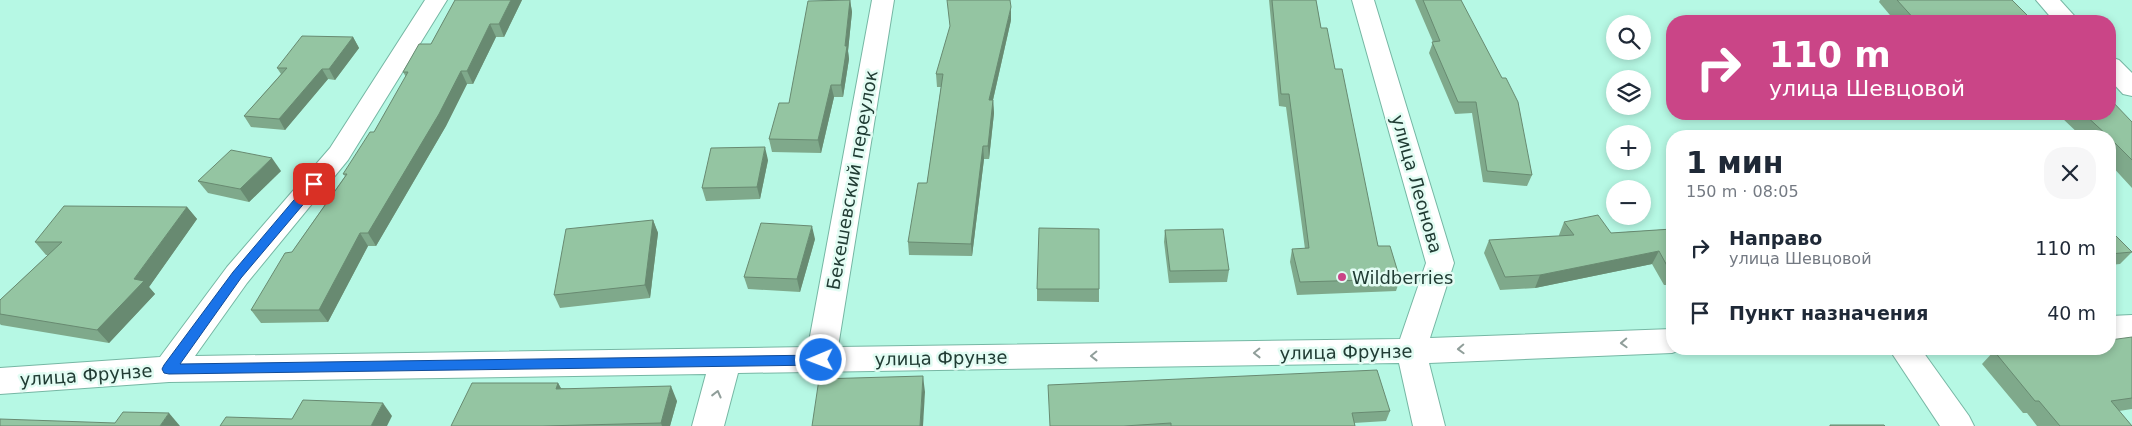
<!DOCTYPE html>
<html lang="ru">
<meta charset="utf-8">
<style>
:root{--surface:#fff;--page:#f6f6f7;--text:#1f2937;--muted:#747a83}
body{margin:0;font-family:"DejaVu Sans",sans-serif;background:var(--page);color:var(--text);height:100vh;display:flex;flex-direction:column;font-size:19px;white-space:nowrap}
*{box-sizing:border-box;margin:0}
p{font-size:16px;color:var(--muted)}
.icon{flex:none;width:28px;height:28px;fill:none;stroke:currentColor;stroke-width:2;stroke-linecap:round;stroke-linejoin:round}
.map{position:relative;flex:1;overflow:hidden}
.drawer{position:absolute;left:1666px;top:130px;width:450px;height:225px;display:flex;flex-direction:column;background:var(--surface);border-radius:20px;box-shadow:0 2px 8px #0003}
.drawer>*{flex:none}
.top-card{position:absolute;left:1666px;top:15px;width:450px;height:105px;border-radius:20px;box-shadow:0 2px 8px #0003;background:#ca4587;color:#fff;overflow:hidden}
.tools{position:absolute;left:1606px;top:15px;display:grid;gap:10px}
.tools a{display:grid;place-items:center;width:45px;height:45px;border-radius:50%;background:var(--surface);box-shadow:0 2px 8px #0003;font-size:25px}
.pin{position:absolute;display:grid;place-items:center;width:42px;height:42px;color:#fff;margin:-21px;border-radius:10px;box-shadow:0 2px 8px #0006}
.me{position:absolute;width:55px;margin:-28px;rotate:269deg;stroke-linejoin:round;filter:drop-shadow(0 0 4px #0008)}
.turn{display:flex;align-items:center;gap:18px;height:105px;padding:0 20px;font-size:22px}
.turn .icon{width:65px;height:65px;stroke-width:2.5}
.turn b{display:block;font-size:35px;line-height:42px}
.round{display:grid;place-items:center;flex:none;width:52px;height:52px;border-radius:20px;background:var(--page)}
.headline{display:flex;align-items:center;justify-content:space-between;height:85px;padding:0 20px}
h1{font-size:30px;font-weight:600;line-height:38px}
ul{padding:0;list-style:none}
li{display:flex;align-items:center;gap:15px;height:65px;padding:0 20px}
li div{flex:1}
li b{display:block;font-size:19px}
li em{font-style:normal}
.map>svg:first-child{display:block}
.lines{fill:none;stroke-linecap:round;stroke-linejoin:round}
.minor-casing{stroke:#76b7a4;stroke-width:2}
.minor{fill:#fff;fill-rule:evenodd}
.wall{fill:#7fa98b}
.shaded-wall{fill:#688a71}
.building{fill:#94c5a2;stroke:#688a71}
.oneway{stroke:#909e9a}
.route{fill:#1a73e8;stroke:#114b97}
.poi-dot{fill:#ca4587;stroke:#e2fcf3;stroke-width:2}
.labels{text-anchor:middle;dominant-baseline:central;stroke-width:5;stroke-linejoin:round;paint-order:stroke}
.street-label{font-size:18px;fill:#213c34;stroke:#e2fcf3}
.poi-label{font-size:18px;fill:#213c34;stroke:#e2fcf3;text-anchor:start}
</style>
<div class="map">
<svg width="2132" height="426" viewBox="0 0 2132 426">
<rect width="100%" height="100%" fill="#b6f8e4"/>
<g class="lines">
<defs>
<g id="minor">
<polygon points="425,0 447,0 348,160 247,283 195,356 808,347 872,0 894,0 838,347 1400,339 1426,263 1352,0 1374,0 1454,263 1430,338 1672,329 1672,349 1683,349 1672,353 1429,363 1445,426 1413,426 1399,363 738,373 724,426 692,426 706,374 169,382 0,394 0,368 160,357 227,267 330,148"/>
<polygon points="2036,0 2060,0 2079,21 2054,21"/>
<polygon points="2110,57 2119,60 2132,73 2132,96 2123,94 2110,80"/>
<polygon points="2132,315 2132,339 2110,340 2110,316"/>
<polygon points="1889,349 1921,349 1969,416 1974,426 1940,426"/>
</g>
</defs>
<!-- minor casing -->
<use href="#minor" class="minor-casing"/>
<!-- minor -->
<use href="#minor" class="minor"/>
</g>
<!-- wall -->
<g class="wall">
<polygon points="455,0 522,0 504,37 496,37 473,84 467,84 446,126 376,246 368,246 328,322 261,323 251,310 292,252 345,176 343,174 374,132 406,77 403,72 431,44"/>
<polygon points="850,0 852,12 848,51 849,59 843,97 834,97 821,153 772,152 769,139 789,103"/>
<polygon points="1269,0 1316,0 1321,28 1335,69 1378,246 1400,279 1396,291 1297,295 1290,262 1292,249 1305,249 1286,107 1279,106"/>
<polygon points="1415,0 1461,0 1532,175 1527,186 1483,182 1472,113 1455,114 1429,53 1433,42"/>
<polygon points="1880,0 2012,0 2033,21 1895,21 1879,2"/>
<polygon points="1011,20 993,100 994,113 989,159 984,159 972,256 909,255 908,242 927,183 941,87 937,87 936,74"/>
<polygon points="353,37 359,48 335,80 328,79 285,130 251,127 244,116 281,74 277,68"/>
<polygon points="1992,114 2110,114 2132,122 2132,188 2110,164 2110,136 2081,136 2061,117 1995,118"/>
<polygon points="768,160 760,199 706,201 702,188"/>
<polygon points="281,171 249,202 208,193 198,181"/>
<polygon points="187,207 197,219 149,287 155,294 109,343 1,325 0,324 0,300 48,255 46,255 35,242"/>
<polygon points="653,220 658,233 650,298 560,308 554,295"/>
<polygon points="1564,222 1611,233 1672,229 1672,285 1664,285 1652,264 1535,288 1500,290 1484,253 1489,240 1559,236 1559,235"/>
<polygon points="1165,230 1229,270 1227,282 1169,283 1164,242"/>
<polygon points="2110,230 2132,252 2120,264 2110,265"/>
<polygon points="815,239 800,292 748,289 744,277"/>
<polygon points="1037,289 1099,289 1099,302 1037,301"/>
<polygon points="2132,337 2132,409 2119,411 2132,426 2037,426 2027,413 2023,413 1982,364 1994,351 2110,349"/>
<polygon points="558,383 561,388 677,401 670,426 451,426"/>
<polygon points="1390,411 1386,421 1354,423 1355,426 1050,426"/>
</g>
<!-- shaded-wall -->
<g class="shaded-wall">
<polygon points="511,0 522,0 504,37 499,24"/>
<polygon points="850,0 852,12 848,51 849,59 843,97 841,85"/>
<polygon points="1011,7 1011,20 990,113 989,100"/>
<polygon points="490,24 496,37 473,84 467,71"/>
<polygon points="353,37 359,48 335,80 329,69"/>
<polygon points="322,69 328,79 285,130 279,119"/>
<polygon points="461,71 467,84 446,126 376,246 368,233"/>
<polygon points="831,85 834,97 821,153 818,140"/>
<polygon points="993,100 994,113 989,159 988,146"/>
<polygon points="983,146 984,159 972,256 971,244"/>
<polygon points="765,147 768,160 760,199 757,187"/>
<polygon points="272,158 281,171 249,202 240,189"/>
<polygon points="187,207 197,219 149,287 155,294 109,343 97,330"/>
<polygon points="653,220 658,233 650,298 645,285"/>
<polygon points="812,226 815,239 800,292 797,279"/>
<polygon points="360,233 368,246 328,322 319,310"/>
<polygon points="1659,251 1652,264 1535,288 1540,275"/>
<polygon points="923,376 925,392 923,426 920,426"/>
<polygon points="558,383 566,398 556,389"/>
<polygon points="671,386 677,401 670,426 662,426 661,423"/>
<polygon points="383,403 392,416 387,426 371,426"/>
<polygon points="169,413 180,426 160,426"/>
</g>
<!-- building -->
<g class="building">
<polygon points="455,0 511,0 499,24 490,24 467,71 461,71 439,114 368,233 360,233 319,310 251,310 285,253 292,252 347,174 343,174 370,132 374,132 408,72 403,72 419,44 431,44"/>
<polygon points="850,0 845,46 847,46 841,85 831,85 818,140 769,139 779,103 789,103 808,1"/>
<polygon points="947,0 1010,0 1011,7 989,100 993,100 988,146 983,146 971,244 908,242 918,183 927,183 943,74 936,74 950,26"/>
<polygon points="1272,0 1316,0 1321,28 1327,28 1335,69 1342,69 1378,246 1390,246 1400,279 1300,282 1292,249 1309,248 1289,94 1281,94"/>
<polygon points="1423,0 1461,0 1502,78 1506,78 1518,102 1532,175 1487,171 1476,102 1458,102 1432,42 1440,41"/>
<polygon points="1897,0 2012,0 2033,21 1916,21"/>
<polygon points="302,36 353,37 329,69 322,69 279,119 244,116 287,68 277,68"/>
<polygon points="2110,99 2132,122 2132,160 2110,138 2110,136 2108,136 2084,114 2110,114"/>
<polygon points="765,147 757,187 702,188 711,148"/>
<polygon points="231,150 272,158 240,189 198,181"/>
<polygon points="64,206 187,207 134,279 144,281 97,330 0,314 0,300 62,242 35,242"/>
<polygon points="1598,215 1611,233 1672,229 1672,272 1671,273 1659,251 1540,275 1505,277 1489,240 1574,235 1564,222"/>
<polygon points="653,220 645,285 554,295 566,229"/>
<polygon points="761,223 812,226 797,279 744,277"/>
<polygon points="1039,228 1099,229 1099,289 1037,289"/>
<polygon points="1223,229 1229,270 1170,271 1165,230"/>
<polygon points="2110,230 2132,252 2110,254"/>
<polygon points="2132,337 2132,398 2111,401 2132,426 2060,426 2039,401 2035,401 1994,351 2018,349 2110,349 2110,340"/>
<polygon points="1377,370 1390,411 1352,413 1355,426 1171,426 1171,423 1124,426 1050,426 1048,385"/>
<polygon points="923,376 920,426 812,426 819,379"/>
<polygon points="472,383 558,383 556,389 671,386 661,423 543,426 451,426"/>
<polygon points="303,400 383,403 371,426 220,426 226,417 292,419"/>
<polygon points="123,412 169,413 160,426 0,426 0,419 115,423"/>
<polygon points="1830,425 1884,425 1885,426 1830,426"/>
</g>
<!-- one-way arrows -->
<defs><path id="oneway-chevron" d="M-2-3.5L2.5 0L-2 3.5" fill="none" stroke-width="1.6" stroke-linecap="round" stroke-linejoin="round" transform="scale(1.25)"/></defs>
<g class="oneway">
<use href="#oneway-chevron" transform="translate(1624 343) rotate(178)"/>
<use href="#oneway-chevron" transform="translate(1461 349) rotate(178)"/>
<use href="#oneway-chevron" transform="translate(1257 353) rotate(179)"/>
<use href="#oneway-chevron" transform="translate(1094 356) rotate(179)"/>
<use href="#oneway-chevron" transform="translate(717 394) rotate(-76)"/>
</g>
<!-- route -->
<polygon class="route" points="314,180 319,184 318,187 241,278 180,364 821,355 826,357 827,360 826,364 821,365 169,374 164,373 162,369 164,365 233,272 310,181"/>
<!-- markers -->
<circle class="poi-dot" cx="1342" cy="277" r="5"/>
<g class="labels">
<!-- street labels -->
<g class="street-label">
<text transform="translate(852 180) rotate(-80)">Бекешевский переулок</text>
<text transform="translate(1417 184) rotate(74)">улица Леонова</text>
<text transform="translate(1346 352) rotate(-1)">улица Фрунзе</text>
<text transform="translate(941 358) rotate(-1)">улица Фрунзе</text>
<text transform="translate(86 375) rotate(-4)">улица Фрунзе</text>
</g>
<!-- poi labels -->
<g class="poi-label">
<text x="1352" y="277">Wildberries</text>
</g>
</g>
</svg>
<div class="tools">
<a><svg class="icon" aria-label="search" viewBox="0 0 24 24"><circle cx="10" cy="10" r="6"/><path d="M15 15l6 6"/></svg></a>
<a><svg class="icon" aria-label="layers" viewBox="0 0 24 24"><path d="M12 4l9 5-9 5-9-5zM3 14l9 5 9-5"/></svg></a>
<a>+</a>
<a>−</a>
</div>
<div class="pin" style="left:314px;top:184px;background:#d93025"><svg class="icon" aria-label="arrive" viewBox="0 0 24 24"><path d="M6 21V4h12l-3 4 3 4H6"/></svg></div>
<svg class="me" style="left:821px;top:360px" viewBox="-20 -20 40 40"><circle r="17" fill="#1a73e8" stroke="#fff" stroke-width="3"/><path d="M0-11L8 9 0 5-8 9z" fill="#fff"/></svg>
<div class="top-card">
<div class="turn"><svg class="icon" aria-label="right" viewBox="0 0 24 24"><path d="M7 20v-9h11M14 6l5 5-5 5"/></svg><div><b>110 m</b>улица Шевцовой</div></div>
</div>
<section class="drawer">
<div class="headline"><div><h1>1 мин</h1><p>150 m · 08:05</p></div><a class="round"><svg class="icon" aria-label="close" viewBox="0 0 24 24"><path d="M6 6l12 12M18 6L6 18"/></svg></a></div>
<ul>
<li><svg class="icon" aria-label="right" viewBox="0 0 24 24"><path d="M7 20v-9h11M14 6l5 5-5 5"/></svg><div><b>Направо</b><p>улица Шевцовой</p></div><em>110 m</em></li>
<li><svg class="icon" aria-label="arrive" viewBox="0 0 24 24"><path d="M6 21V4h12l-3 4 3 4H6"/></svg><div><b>Пункт назначения</b></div><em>40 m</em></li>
</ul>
</section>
</div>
